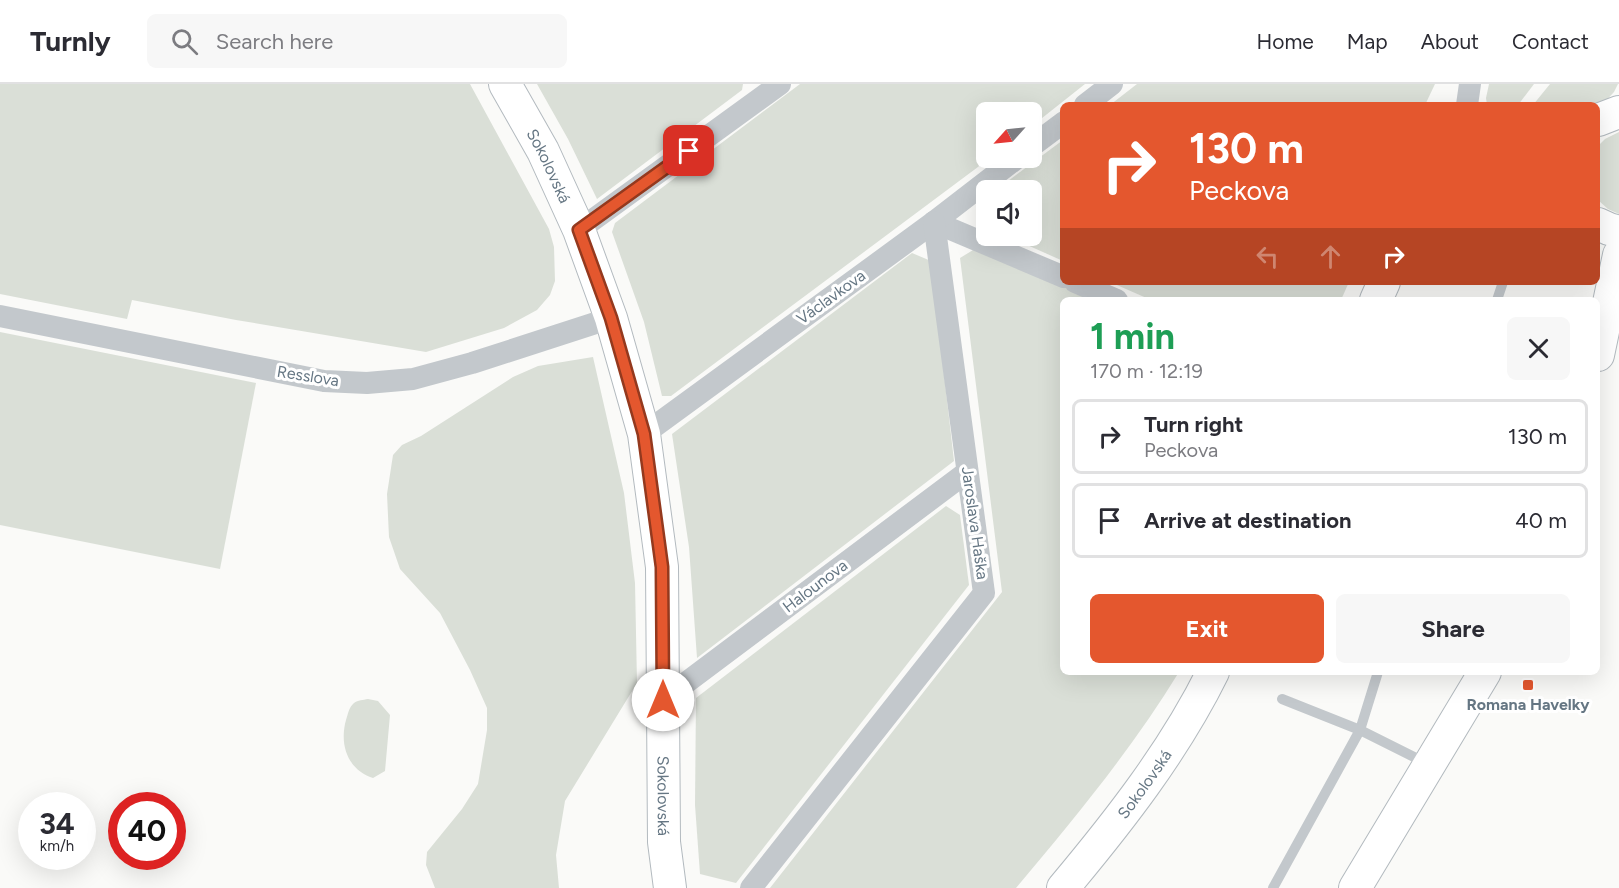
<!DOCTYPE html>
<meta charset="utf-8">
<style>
:root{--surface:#fff;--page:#f7f7f7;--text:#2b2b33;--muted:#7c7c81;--line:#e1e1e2;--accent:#e4572e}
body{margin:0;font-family:Figtree,sans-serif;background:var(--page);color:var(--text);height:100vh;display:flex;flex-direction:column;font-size:22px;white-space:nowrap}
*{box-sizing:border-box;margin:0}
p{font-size:20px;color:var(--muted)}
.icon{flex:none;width:33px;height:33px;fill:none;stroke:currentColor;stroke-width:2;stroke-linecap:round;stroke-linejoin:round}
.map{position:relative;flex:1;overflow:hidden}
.side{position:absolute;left:1060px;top:213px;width:540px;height:378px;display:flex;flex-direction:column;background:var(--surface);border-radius:9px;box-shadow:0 6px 24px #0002}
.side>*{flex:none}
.guide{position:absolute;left:1060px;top:18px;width:540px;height:183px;border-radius:9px;box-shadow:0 6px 24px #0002;background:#e4572e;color:#fff;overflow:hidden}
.needle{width:39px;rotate:243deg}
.buttons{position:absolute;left:976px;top:18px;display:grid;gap:12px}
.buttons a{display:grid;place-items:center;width:66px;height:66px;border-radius:9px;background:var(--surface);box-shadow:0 6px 24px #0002;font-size:30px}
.speed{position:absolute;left:18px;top:708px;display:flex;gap:12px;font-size:30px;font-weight:700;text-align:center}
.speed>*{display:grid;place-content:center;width:78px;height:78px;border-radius:50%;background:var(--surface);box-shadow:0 6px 24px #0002;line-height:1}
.speed small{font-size:15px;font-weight:400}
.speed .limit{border:9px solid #d22;background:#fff;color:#111}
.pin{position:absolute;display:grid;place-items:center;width:51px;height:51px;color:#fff;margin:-26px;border-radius:12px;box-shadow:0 3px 9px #0006}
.me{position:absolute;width:66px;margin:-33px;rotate:0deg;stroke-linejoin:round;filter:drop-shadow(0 0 4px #0008)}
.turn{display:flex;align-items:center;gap:21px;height:126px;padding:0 30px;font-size:27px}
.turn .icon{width:78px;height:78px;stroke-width:2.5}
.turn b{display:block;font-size:42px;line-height:51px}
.lanes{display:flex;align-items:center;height:57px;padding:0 30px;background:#0003;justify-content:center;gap:30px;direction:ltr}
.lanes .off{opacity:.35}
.round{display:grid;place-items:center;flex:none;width:63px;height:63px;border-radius:9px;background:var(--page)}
.overview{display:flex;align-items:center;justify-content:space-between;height:102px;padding:0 30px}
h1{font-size:36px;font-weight:700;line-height:45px;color:#1e9e55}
.cta{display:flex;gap:12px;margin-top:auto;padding:12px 30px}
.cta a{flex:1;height:69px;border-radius:9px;background:var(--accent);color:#fff;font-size:24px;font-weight:700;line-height:69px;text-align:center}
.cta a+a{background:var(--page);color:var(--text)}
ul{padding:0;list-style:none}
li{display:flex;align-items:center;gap:18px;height:75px;margin:0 12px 9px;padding:0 18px;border:3px solid var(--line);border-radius:9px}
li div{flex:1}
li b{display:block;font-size:22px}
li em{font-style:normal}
header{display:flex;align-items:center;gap:36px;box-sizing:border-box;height:84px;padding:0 30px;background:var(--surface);border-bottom:2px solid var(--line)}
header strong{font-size:28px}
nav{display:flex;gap:33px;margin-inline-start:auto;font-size:21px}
.search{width:420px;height:54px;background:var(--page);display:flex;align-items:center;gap:15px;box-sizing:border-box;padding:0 21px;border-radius:9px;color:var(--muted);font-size:22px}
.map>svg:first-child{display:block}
.green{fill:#dadfd7}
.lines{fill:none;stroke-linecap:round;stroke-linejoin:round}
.secondary-casing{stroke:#b3babf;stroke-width:34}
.lane{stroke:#c3c8cc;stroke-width:10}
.street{stroke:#c3c8cc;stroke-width:22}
.secondary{stroke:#fff;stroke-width:32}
.route-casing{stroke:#94391e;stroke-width:15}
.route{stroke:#e4572e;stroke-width:10}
.poi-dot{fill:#e4572e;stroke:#fff;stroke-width:2}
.labels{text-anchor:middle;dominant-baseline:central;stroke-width:6;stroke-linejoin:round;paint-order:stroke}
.street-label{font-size:16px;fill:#657683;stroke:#fff}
.poi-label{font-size:16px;font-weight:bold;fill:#657683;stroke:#fff}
</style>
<header>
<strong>Turnly</strong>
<div class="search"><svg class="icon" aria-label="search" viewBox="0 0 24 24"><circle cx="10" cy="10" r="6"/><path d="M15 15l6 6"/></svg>Search here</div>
<nav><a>Home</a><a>Map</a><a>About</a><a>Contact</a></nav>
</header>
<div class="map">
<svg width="1619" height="804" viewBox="0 0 1619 804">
<rect width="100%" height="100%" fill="#fafaf8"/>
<!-- green -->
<g class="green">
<polygon points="0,0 470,0 549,145 554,163 555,197 550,211 537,226 504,244 426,268 236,236 132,216 127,235 0,210"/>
<polygon points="537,0 743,0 742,6 597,115 568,55"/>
<polygon points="800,0 1085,0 1032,42 1032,28 987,28 987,74 990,74 671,312 662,312 644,238 612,148 615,139"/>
<polygon points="1137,0 1435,0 1425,21 1110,21"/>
<polygon points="1489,0 1534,0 1518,21 1487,21 1486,14"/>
<polygon points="1550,0 1618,0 1614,8 1600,23 1598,21 1533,21"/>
<polygon points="1619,48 1619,130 1608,125 1598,116 1598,62 1605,55"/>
<polygon points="1063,56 1063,177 1007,152 1032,152 1032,106 996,106"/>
<path d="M 978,163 L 1098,216 L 1064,216 L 1064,588 L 1179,588 C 1132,665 1074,735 1016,804 L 770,804 L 1002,508 L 960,174 Z"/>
<polygon points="912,169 931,177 954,377 697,574 689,463 672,350"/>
<polygon points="1110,198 1349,198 1341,216 1151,216"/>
<polygon points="0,248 256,299 220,485 0,441"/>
<polygon points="593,273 624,409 635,499 637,599 565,717 556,771 559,804 435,804 426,781 427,768 462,725 478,700 487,646 487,624 470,586 440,529 400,485 389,453 387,410 393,371 402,361 421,352 513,293 538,282"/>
<polygon points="946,422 960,431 969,501 736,799 700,790 695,721 696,614"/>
<path d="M 368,615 L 378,617 L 390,631 L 385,687 L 373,694 C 348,686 339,661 346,636 C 348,630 349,623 354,619 C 358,616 363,616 368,615 Z"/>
</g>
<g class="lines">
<defs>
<g id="secondary">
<path id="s1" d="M 505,0 L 543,67 L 579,146 L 611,234 L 644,350 L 662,483 L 664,758 L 670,804"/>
<polyline points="1598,36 1619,28"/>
<polyline points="1598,140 1609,145 1619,148"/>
<polyline points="1376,216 1384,198"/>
<polyline points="1598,271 1619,171"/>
<path id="s2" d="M 1063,804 C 1119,737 1174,667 1213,588"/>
<polyline points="1355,804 1485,588"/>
</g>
</defs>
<!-- secondary casing -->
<use href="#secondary" class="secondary-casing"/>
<!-- lane -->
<g class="lane">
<polyline points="1497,216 1503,198"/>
<polyline points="1378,588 1360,646 1428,680"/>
<polyline points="1273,804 1360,646 1282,615"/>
</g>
<!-- street -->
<g class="street">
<polyline points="1085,21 1112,0"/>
<polyline points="1467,21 1470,0"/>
<polyline points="1032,62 1064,38"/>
<polyline points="934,138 1064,193"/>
<polyline points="579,146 780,0"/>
<polyline points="1075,198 1117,216"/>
<polyline points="0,232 324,297 367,299 413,295 472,279 611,234"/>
<polyline points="644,350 934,138 1017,74"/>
<polyline points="663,616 967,388"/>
<polyline points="751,804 984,509 934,138"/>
</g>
<!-- secondary -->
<use href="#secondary" class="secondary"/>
</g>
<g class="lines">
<defs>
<polyline id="route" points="663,616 662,483 644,350 611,234 579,146 689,67"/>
</defs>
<!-- route casing -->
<use href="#route" class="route-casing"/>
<!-- route -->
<use href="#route" class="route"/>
</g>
<!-- markers -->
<rect class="poi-dot" x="1522" y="595" width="12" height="12" rx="3"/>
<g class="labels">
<!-- street labels -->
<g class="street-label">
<text stroke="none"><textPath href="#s1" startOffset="93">Sokolovská</textPath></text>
<text transform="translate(831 213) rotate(-36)">Václavkova</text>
<text transform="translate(308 292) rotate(9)">Resslova</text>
<text transform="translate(975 439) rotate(82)">Jaroslava Haška</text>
<text transform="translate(815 502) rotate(-37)">Halounova</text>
<text stroke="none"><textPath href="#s2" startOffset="132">Sokolovská</textPath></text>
<text stroke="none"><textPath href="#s1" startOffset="741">Sokolovská</textPath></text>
</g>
<!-- poi labels -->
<g class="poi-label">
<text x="1528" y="620">Romana Havelky</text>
</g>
</g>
</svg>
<div class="buttons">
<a><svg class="needle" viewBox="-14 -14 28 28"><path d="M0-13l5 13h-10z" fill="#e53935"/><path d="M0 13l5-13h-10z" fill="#7c7c81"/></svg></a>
<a><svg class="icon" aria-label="sound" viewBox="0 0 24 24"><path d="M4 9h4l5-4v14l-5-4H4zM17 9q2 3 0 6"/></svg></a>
</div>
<div class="speed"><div>34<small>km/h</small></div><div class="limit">40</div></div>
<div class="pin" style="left:689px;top:67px;background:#d93025"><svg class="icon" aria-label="arrive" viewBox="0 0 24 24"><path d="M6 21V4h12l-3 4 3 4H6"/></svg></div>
<svg class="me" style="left:663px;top:616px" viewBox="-20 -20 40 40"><circle r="19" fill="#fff"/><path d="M0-13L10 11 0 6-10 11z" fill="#e4572e"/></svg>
<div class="guide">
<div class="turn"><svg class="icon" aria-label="right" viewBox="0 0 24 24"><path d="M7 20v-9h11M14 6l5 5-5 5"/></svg><div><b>130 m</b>Peckova</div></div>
<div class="lanes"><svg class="icon off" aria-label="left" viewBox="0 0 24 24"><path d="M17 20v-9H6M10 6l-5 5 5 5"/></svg><svg class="icon off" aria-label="ahead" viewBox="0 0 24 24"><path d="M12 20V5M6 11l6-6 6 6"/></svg><svg class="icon" aria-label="right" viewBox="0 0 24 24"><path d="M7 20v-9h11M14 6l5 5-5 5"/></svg></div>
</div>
<section class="side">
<div class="overview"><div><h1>1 min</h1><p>170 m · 12:19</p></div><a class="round"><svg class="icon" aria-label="close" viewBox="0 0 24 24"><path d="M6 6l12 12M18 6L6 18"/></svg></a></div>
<ul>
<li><svg class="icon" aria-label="right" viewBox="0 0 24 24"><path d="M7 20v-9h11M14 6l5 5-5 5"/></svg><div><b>Turn right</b><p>Peckova</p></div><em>130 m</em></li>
<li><svg class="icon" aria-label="arrive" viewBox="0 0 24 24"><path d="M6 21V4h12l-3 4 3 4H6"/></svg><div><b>Arrive at destination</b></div><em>40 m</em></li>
</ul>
<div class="cta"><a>Exit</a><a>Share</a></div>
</section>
</div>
